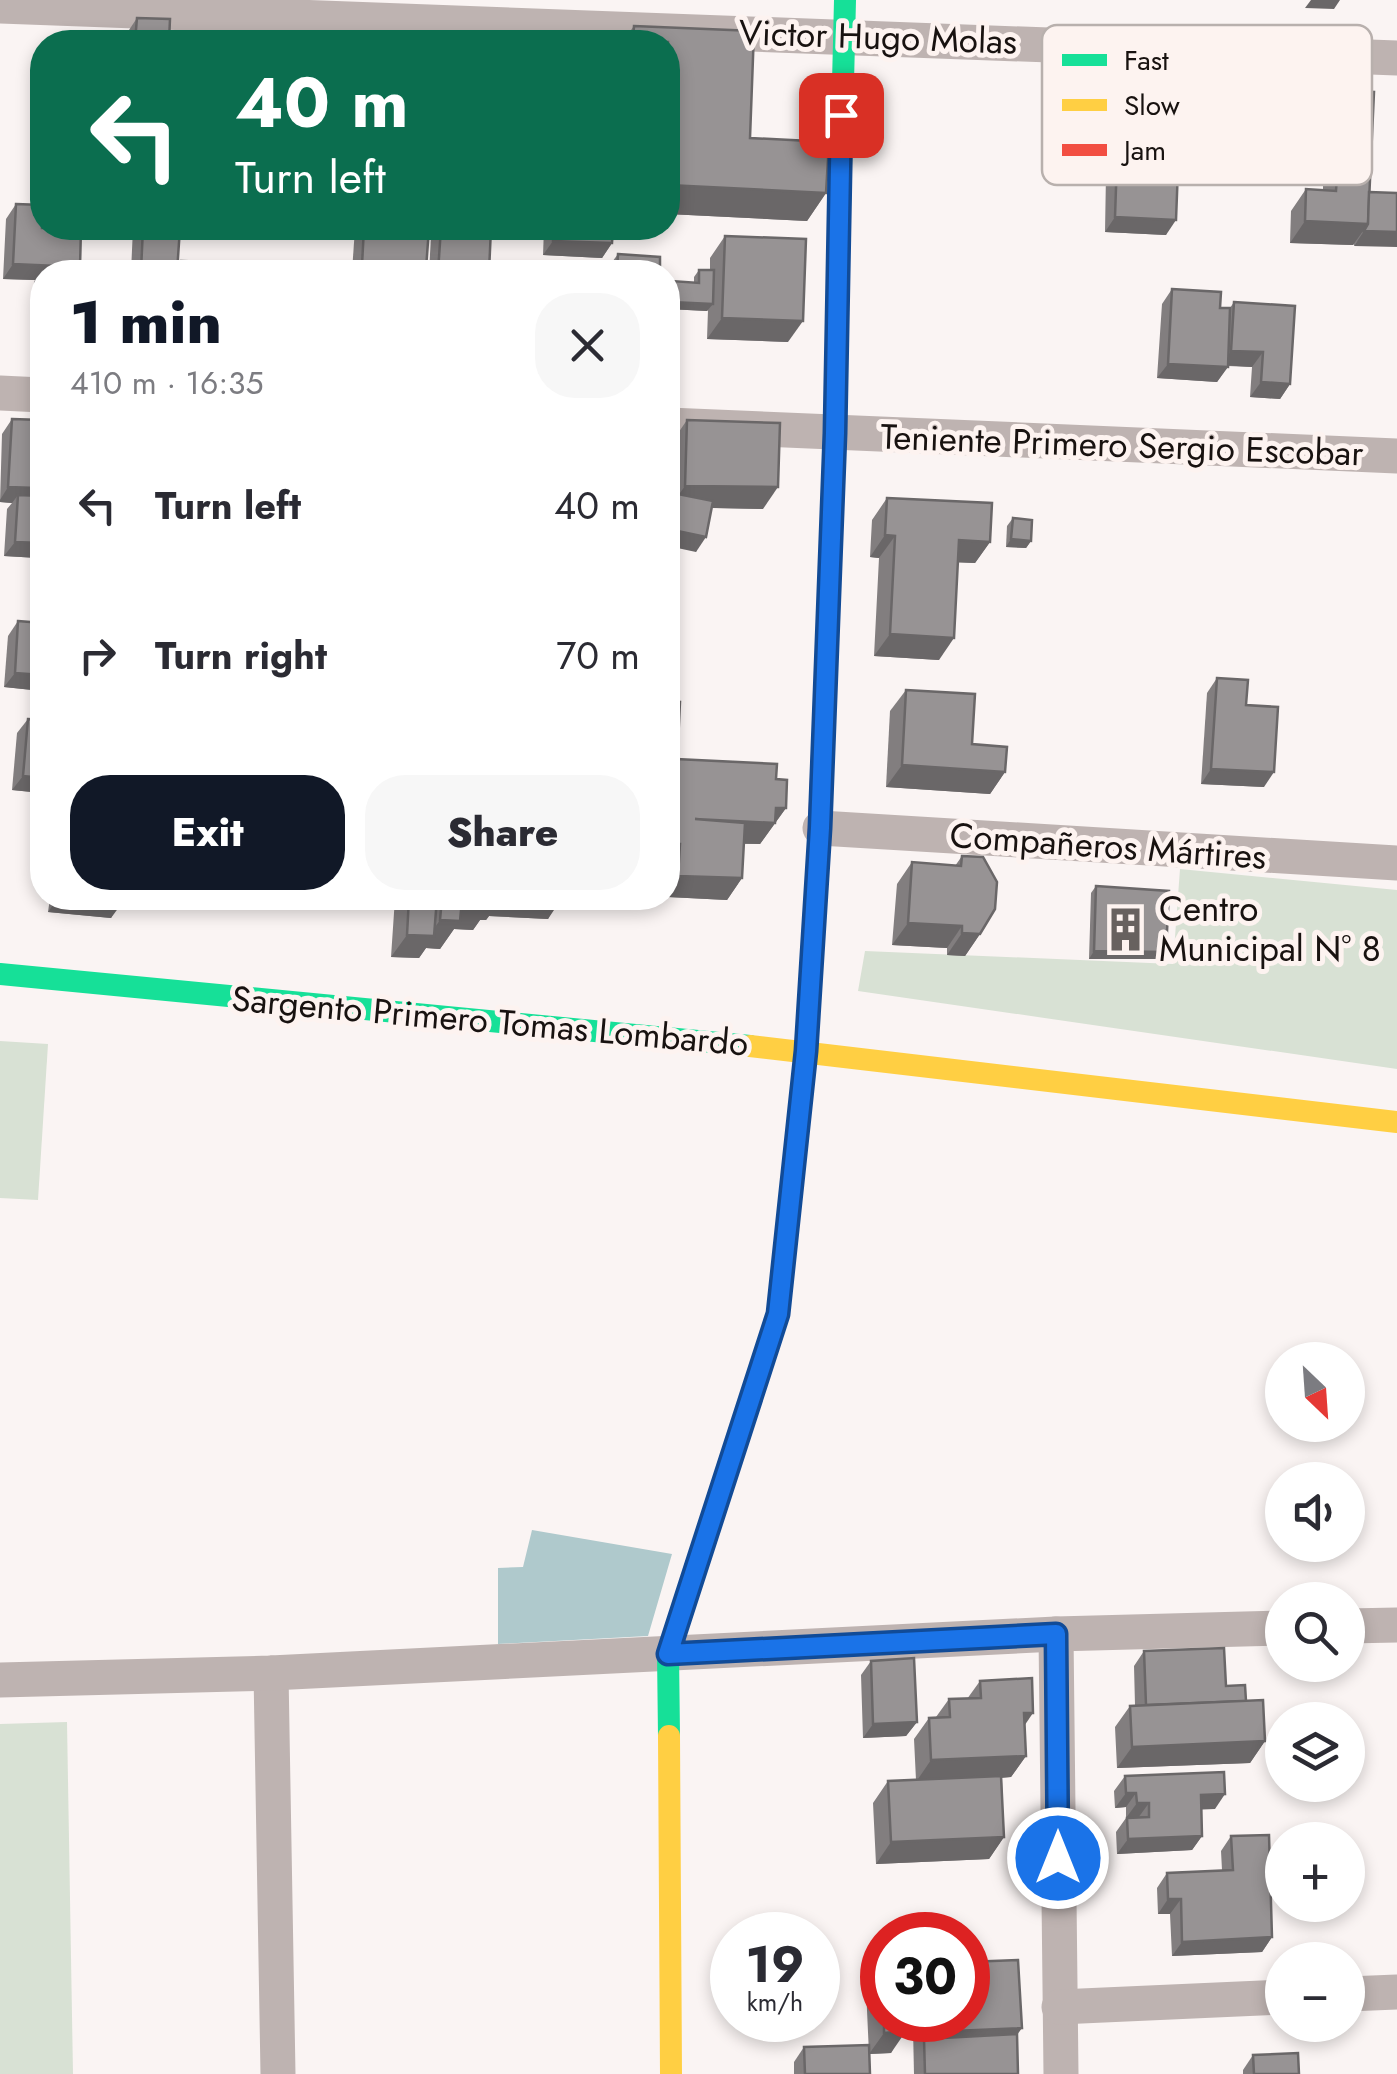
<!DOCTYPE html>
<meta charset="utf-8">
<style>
:root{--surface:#fff;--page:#f7f7f7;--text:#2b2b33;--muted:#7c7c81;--accent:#111827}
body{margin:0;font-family:Jost,sans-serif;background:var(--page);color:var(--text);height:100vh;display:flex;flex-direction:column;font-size:38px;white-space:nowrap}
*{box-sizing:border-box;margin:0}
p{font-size:32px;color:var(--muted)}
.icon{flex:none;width:55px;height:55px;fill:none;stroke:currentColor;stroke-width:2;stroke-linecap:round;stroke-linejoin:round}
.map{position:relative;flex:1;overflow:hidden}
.sheet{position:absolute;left:30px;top:260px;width:650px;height:650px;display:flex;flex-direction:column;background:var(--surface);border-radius:40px;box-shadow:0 5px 15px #0003}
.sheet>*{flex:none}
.top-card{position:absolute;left:30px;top:30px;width:650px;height:210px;border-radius:40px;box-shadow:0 5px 15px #0003;background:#0b6e4f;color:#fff;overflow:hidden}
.needle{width:65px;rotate:155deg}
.tools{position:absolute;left:1265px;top:1342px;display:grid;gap:20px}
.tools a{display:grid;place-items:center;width:100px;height:100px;border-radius:50%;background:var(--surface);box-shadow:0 5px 15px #0003;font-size:50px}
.speed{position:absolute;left:710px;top:1912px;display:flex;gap:20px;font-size:50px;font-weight:700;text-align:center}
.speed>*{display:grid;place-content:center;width:130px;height:130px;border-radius:50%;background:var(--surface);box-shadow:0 5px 15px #0003;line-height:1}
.speed small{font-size:25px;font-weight:400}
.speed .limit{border:15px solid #d22;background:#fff;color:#111}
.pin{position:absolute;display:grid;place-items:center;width:85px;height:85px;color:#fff;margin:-42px;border-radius:20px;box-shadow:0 5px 15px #0006}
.me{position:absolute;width:110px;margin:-55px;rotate:0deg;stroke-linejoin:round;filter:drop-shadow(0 0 8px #0008)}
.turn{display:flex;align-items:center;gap:35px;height:210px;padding:0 40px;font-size:45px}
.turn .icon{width:130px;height:130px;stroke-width:2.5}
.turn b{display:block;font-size:70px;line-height:85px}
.round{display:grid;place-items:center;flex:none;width:105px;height:105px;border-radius:40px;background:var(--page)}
.summary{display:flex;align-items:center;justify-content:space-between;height:170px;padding:0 40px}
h1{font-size:60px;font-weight:800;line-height:75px;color:var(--accent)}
.action{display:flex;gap:20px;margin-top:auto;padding:20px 40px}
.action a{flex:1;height:115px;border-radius:40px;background:var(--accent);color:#fff;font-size:40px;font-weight:800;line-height:115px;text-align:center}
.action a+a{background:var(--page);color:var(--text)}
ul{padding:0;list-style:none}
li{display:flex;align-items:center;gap:30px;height:150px;padding:0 40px}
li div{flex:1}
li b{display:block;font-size:38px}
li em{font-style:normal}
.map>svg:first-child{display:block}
.green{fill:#d8e1d4}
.water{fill:#afc9cc}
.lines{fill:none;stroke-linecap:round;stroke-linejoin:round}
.street{stroke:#beb3b1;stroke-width:35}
.fast{stroke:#16e098;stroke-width:22}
.slow{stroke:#ffcf43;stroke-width:22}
.jam{stroke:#f24e42;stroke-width:22}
.wall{fill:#827e7f}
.shaded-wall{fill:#6a6768}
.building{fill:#979394;stroke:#6a6768;stroke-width:2.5}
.route-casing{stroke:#114b97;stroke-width:25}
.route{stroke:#1a73e8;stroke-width:18}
.labels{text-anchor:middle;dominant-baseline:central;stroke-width:10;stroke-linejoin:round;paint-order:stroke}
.street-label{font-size:35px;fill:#181210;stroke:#fdf3f0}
.poi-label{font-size:35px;fill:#181210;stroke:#fdf3f0;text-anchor:start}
.key{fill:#fdf3f0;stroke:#b8b0ad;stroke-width:2.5}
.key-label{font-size:28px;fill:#181210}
</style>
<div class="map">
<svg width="1397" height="2074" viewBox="0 0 1397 2074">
<rect width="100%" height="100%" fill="#faf4f3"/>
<!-- green -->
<g class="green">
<polygon points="1180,869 1397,890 1397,1069 858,991 865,951 1173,964"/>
<polygon points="0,1041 48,1044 38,1200 0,1198"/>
<polygon points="67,1722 73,2074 0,2074 0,1724"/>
</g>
<!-- water -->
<polygon class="water" points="532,1530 672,1554 648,1636 498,1644 498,1568 523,1567"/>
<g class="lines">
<!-- street -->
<g class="street">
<polyline points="0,6 1397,58"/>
<polyline points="0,393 42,395"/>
<polyline points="668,425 1397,456"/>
<polyline points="820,828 1397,863"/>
<polyline points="1348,1626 1397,1625"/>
<polyline points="1056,1634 1061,2074"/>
<polyline points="271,1673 278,2074"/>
<polyline points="0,1680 271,1673 1056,1634 1282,1628"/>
<polyline points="1348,1994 1397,1992"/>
<polyline points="1059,2007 1282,1997"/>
</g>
<!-- fast -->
<g class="fast">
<polyline points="833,497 845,0"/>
<polyline points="0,974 750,1046"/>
<polyline points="669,1736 668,1653 778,1314 806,1051 816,895"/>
</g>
<!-- slow -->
<g class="slow">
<polyline points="750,1046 1397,1122"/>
<polyline points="669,1736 671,2074"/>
</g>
<!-- jam -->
<polyline class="jam" points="816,895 833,497"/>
</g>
<!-- wall -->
<g class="wall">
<polygon points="137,18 169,42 126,42 127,33"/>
<polygon points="634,26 754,31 750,138 829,142 826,193 807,221 668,214 668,42 622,42"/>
<polygon points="1058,73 1098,101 1116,147 1170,149 1172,115 1182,100 1202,101 1210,90 1226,102 1241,171 1230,185 1177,183 1166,235 1105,232 1106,174 1043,170 1048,88"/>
<polygon points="1311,89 1369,192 1397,193 1354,246 1354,244 1353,245 1290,243 1291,211 1306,189 1323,190 1323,182 1292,179 1296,110"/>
<polygon points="16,204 78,269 106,272 42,272 42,343 31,343 34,282 35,280 3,279 6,219"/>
<polygon points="133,228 180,228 178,266 181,261 240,272 131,272"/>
<polygon points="355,228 429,228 426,269 424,272 352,272"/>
<polygon points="437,228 491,228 489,272 429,272 431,237"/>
<polygon points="544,228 613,228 612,243 602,258 543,255"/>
<polygon points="725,236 788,342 707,339 708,310 707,311 668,309 668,288 672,281 694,283 694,277 699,270 710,270 710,258"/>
<polygon points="618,254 660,272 607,272 607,269"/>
<polygon points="1172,289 1220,308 1230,308 1234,302 1290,384 1280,399 1250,397 1252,367 1228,366 1217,382 1157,378 1162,304"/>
<polygon points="12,419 35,490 32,495 42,496 42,587 37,587 38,558 4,556 7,509 12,503 0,502 2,434"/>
<polygon points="687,420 763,509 712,508 696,552 670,493 672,442"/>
<polygon points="887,498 990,542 975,563 958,562 939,660 874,656 879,558 870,557 872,520"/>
<polygon points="1013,518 1031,541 1026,548 1006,547 1007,526"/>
<polygon points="18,621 42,691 4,687 8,636"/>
<polygon points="1217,678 1246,705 1264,787 1201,784 1207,693"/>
<polygon points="906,690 1005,772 990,794 886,787 890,711"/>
<polygon points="28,719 42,720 42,793 12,790 17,733"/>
<polygon points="676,759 776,779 786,808 760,844 744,844 742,878 727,900 668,897 668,771"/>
<polygon points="962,856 980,934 965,956 947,955 947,948 892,945 897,884 912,862 955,866"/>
<polygon points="1096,886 1166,952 1160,959 1089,959 1091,893"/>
<polygon points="50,898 163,898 160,902 122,898 111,918 48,912"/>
<polygon points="395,898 558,898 548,919 489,916 486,920 480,920 473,930 454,929 440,949 426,948 419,958 391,957"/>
<polygon points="1144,1651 1226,1686 1246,1701 1265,1741 1250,1763 1117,1768 1115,1727 1130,1706 1135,1705 1134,1666"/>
<polygon points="871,1661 917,1722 906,1736 863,1738 861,1675"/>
<polygon points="980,1681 1025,1725 1026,1756 1011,1777 1002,1778 1004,1837 989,1859 876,1864 873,1803 888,1781 916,1780 914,1739 929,1718 936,1717 949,1699 967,1699"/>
<polygon points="1125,1776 1215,1809 1201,1809 1202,1836 1192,1850 1117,1854 1116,1832 1126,1818 1126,1807 1115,1808 1114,1791"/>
<polygon points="1231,1836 1272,1937 1262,1952 1172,1956 1170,1914 1158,1914 1157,1888 1167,1873 1222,1870 1221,1851"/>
<polygon points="882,1966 882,2020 906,2020 891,2053 869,2054 866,1988"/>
<polygon points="918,2020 968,2020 1017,2034 1018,2074 914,2074 913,2028"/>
<polygon points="804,2047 870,2074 794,2074 794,2062"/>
<polygon points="1253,2055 1299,2074 1243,2074 1243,2070"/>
</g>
<!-- shaded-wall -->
<g class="shaded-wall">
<polygon points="1311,0 1340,0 1334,9 1305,8"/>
<polygon points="1054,156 1117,159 1106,174 1043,170"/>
<polygon points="1308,158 1338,160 1323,182 1292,179"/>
<polygon points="1178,168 1241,171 1230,185 1167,183"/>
<polygon points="668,185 826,193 807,221 668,214"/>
<polygon points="1115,217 1176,220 1166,235 1105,232"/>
<polygon points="1305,221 1368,224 1353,245 1290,243"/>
<polygon points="1364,231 1397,232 1397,247 1354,246"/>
<polygon points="553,241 612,243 602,258 543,255"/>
<polygon points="13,264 80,267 76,272 44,268 35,280 3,279"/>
<polygon points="362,265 426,269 424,272 357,272"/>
<polygon points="671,302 713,304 707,311 668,309"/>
<polygon points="722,318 803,321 788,342 707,339"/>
<polygon points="41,328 42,328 42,343 31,343"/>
<polygon points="1231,351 1263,352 1252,367 1221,365"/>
<polygon points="1168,364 1228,367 1217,382 1157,378"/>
<polygon points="1261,382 1290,384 1280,399 1250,397"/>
<polygon points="37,475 42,475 42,491 35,490 26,503 18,495 12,503 0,502 0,500 8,487"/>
<polygon points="685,486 778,487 763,509 670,507"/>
<polygon points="668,529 706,537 696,552 668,546"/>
<polygon points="885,535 895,536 879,558 870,557"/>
<polygon points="1011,539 1031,541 1026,548 1006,547"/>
<polygon points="959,540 990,542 975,563 944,562"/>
<polygon points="15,542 42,543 42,551 38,558 4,556"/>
<polygon points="890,634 954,638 939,660 874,656"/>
<polygon points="15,673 42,675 42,691 4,687"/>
<polygon points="668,743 678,744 668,759"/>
<polygon points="902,765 1005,772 990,794 886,787"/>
<polygon points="1211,769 1274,772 1264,787 1201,784"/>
<polygon points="23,776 42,778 42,793 12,790"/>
<polygon points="776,808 786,808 760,844 680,841 695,819"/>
<polygon points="668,844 680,844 668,862"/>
<polygon points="678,876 742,878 727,900 668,897 668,891"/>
<polygon points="58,898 122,903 111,918 48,912"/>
<polygon points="116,898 163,898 160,902"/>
<polygon points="489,898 558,904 548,919 489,916 486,920 480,920 473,930 454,929 440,949 426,948 419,958 391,957 407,935 429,936 440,920 462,900"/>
<polygon points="613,898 643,898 640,902 611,900"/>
<polygon points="908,923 962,926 947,948 892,945"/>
<polygon points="962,933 980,934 965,956 947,955"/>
<polygon points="1094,951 1166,952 1160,959 1089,959"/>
<polygon points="1024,1713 1033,1713 1018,1735"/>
<polygon points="917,1722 906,1736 863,1738 873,1724"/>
<polygon points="1265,1741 1250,1763 1117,1768 1132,1747"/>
<polygon points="1026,1756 1011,1777 916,1782 931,1760"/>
<polygon points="1126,1793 1136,1793 1126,1807 1115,1808"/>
<polygon points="1225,1794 1215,1809 1190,1810 1201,1795"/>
<polygon points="1137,1803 1149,1803 1138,1818 1126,1818"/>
<polygon points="1202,1836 1192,1850 1117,1854 1128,1839"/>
<polygon points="1004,1837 989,1859 876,1864 891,1842"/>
<polygon points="1168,1899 1181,1899 1170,1914 1158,1914"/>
<polygon points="1272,1937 1262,1952 1172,1956 1182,1942"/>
<polygon points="1022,2028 1007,2049 924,2039 929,2032"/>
<polygon points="906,2031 891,2053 869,2054 884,2033"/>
</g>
<!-- building -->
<g class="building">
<polygon points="137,18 170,19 169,42 135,42"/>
<polygon points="634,26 754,31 750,138 829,142 826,193 668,185 668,42 633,42"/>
<polygon points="1058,73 1100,75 1098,101 1119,102 1116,147 1180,149 1182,100 1209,102 1210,90 1227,91 1226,102 1245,103 1241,171 1178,168 1176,220 1115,217 1117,159 1054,156"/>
<polygon points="1311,89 1374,92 1368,224 1305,221 1306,189 1336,191 1338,160 1308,158"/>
<polygon points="1369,192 1397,193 1397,232 1364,231 1368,224"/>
<polygon points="16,204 42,205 42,228 81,228 80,267 13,264"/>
<polygon points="143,228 180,228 177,272 141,271"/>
<polygon points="364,228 429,228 426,269 362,265"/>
<polygon points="441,228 491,228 489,272 438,272"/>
<polygon points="554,228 613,228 612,243 553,241"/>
<polygon points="725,236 806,239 803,321 722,318"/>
<polygon points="618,254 660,257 660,272 617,272"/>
<polygon points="181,261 240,263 240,272 180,272"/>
<polygon points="44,268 106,270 106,272 44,272"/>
<polygon points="699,270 714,270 713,304 671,302 672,281 699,283"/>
<polygon points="1172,289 1221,292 1220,308 1230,308 1228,367 1168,364"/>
<polygon points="1234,302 1295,306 1290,384 1261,382 1263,352 1231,351"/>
<polygon points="12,419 42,420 42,475 37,475 37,488 8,487"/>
<polygon points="687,420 780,423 778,487 685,486"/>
<polygon points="668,492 713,501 706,537 668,529"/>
<polygon points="18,495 42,496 42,543 15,542"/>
<polygon points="887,498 992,503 990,542 959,540 954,638 890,634 895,536 885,535"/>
<polygon points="1013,518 1032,520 1031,541 1011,539"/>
<polygon points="18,621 42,623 42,675 15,673"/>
<polygon points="1217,678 1248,680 1246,705 1278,707 1274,772 1211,769"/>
<polygon points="906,690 975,694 972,744 1007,747 1005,772 902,765"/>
<polygon points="668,701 680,702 678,744 668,743"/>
<polygon points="28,719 42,720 42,778 23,776"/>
<polygon points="676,759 777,764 776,779 787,780 786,808 776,808 775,823 695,819 745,823 742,878 678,876 680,844 668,844 668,820 672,820"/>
<polygon points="962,856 983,857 997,882 995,909 980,934 962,933 962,926 908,923 912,862 961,866"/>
<polygon points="1096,886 1169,891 1166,952 1094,951"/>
<polygon points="61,898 122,898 122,903"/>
<polygon points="409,898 437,898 434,936 407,935"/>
<polygon points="442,898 493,898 493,902 462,900 460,921 440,920"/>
<polygon points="502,898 558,898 558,904 499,901"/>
<polygon points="1224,1648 1226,1686 1245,1685 1246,1701 1146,1705 1144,1651"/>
<polygon points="914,1658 917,1722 873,1724 871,1661"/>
<polygon points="1032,1678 1033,1713 1024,1713 1026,1756 931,1760 929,1718 950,1717 949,1699 981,1698 980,1681"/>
<polygon points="1263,1700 1265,1741 1132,1747 1130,1706"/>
<polygon points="1224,1772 1225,1794 1201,1795 1202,1836 1128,1839 1127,1818 1149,1817 1149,1803 1137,1803 1136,1793 1126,1793 1125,1776"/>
<polygon points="1001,1776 1004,1837 891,1842 888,1781"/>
<polygon points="1269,1835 1272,1937 1182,1942 1181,1899 1168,1899 1167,1873 1233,1870 1231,1836"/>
<polygon points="1018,1960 1022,2028 929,2032 928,2020 968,2020 968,1962"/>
<polygon points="884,2020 906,2020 906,2031 884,2033"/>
<polygon points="1017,2034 1018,2074 925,2074 924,2039"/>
<polygon points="869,2045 870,2074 805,2074 804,2047"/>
<polygon points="1298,2053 1299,2074 1254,2074 1253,2055"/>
</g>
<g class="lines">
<defs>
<polyline id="route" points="841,115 835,433 820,828 806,1051 778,1314 668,1654 1056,1634 1058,1858"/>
</defs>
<!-- route casing -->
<use href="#route" class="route-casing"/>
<!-- route -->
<use href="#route" class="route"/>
</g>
<!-- icons -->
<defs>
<symbol id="building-bare" viewBox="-9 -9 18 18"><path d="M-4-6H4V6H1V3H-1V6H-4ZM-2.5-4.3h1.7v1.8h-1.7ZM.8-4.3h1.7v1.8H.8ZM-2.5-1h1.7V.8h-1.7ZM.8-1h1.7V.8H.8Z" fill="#67615f" stroke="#fdf3f0" stroke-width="2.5" paint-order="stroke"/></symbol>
</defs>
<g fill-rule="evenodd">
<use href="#building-bare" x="1094" y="898" width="63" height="63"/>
</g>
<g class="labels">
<!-- street labels -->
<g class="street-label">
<text transform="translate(878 37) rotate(2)">Victor Hugo Molas</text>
<text transform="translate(1122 445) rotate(2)">Teniente Primero Sergio Escobar</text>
<text transform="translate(1108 846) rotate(4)">Compañeros Mártires</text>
<text transform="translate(490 1021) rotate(5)">Sargento Primero Tomas Lombardo</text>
</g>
<!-- poi labels -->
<g class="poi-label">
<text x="1159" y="909">Centro<tspan x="1159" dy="40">Municipal N° 8</tspan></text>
</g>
</g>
<!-- legend -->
<rect x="1042" y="25" width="330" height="160" rx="15" class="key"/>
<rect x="1062" y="54" width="45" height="12" fill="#16e098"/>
<rect x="1062" y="99" width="45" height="12" fill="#ffcf43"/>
<rect x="1062" y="144" width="45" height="12" fill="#f24e42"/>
<g class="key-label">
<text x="1124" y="70">Fast</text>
<text x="1124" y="115">Slow</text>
<text x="1124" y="160">Jam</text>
</g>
</svg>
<div class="tools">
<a><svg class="needle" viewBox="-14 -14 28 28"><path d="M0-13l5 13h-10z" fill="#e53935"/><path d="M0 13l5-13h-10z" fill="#7c7c81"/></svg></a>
<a><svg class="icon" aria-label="sound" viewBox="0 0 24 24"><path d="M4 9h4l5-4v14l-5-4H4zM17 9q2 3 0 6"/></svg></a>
<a><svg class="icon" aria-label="search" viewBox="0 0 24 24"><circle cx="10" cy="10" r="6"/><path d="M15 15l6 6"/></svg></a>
<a><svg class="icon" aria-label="layers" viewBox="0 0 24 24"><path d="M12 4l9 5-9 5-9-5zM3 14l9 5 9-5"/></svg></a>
<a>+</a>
<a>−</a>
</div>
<div class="speed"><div>19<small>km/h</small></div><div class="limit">30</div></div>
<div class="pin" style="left:841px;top:115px;background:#d93025"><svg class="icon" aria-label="arrive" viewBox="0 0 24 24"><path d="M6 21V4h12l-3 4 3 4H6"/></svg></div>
<svg class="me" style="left:1058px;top:1858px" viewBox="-20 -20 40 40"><circle r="17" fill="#1a73e8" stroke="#fff" stroke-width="3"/><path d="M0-11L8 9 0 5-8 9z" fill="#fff"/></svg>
<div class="top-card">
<div class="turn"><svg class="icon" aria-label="left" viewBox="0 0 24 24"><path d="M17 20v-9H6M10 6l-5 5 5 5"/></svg><div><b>40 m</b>Turn left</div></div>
</div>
<section class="sheet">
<div class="summary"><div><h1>1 min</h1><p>410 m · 16:35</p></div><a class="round"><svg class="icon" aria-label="close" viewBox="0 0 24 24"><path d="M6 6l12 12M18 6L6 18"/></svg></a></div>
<ul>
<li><svg class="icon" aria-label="left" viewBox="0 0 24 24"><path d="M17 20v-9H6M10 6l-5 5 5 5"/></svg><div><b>Turn left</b></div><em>40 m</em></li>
<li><svg class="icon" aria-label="right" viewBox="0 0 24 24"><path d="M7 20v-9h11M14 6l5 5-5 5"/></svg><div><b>Turn right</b></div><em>70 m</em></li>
</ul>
<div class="action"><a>Exit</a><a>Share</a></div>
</section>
</div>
